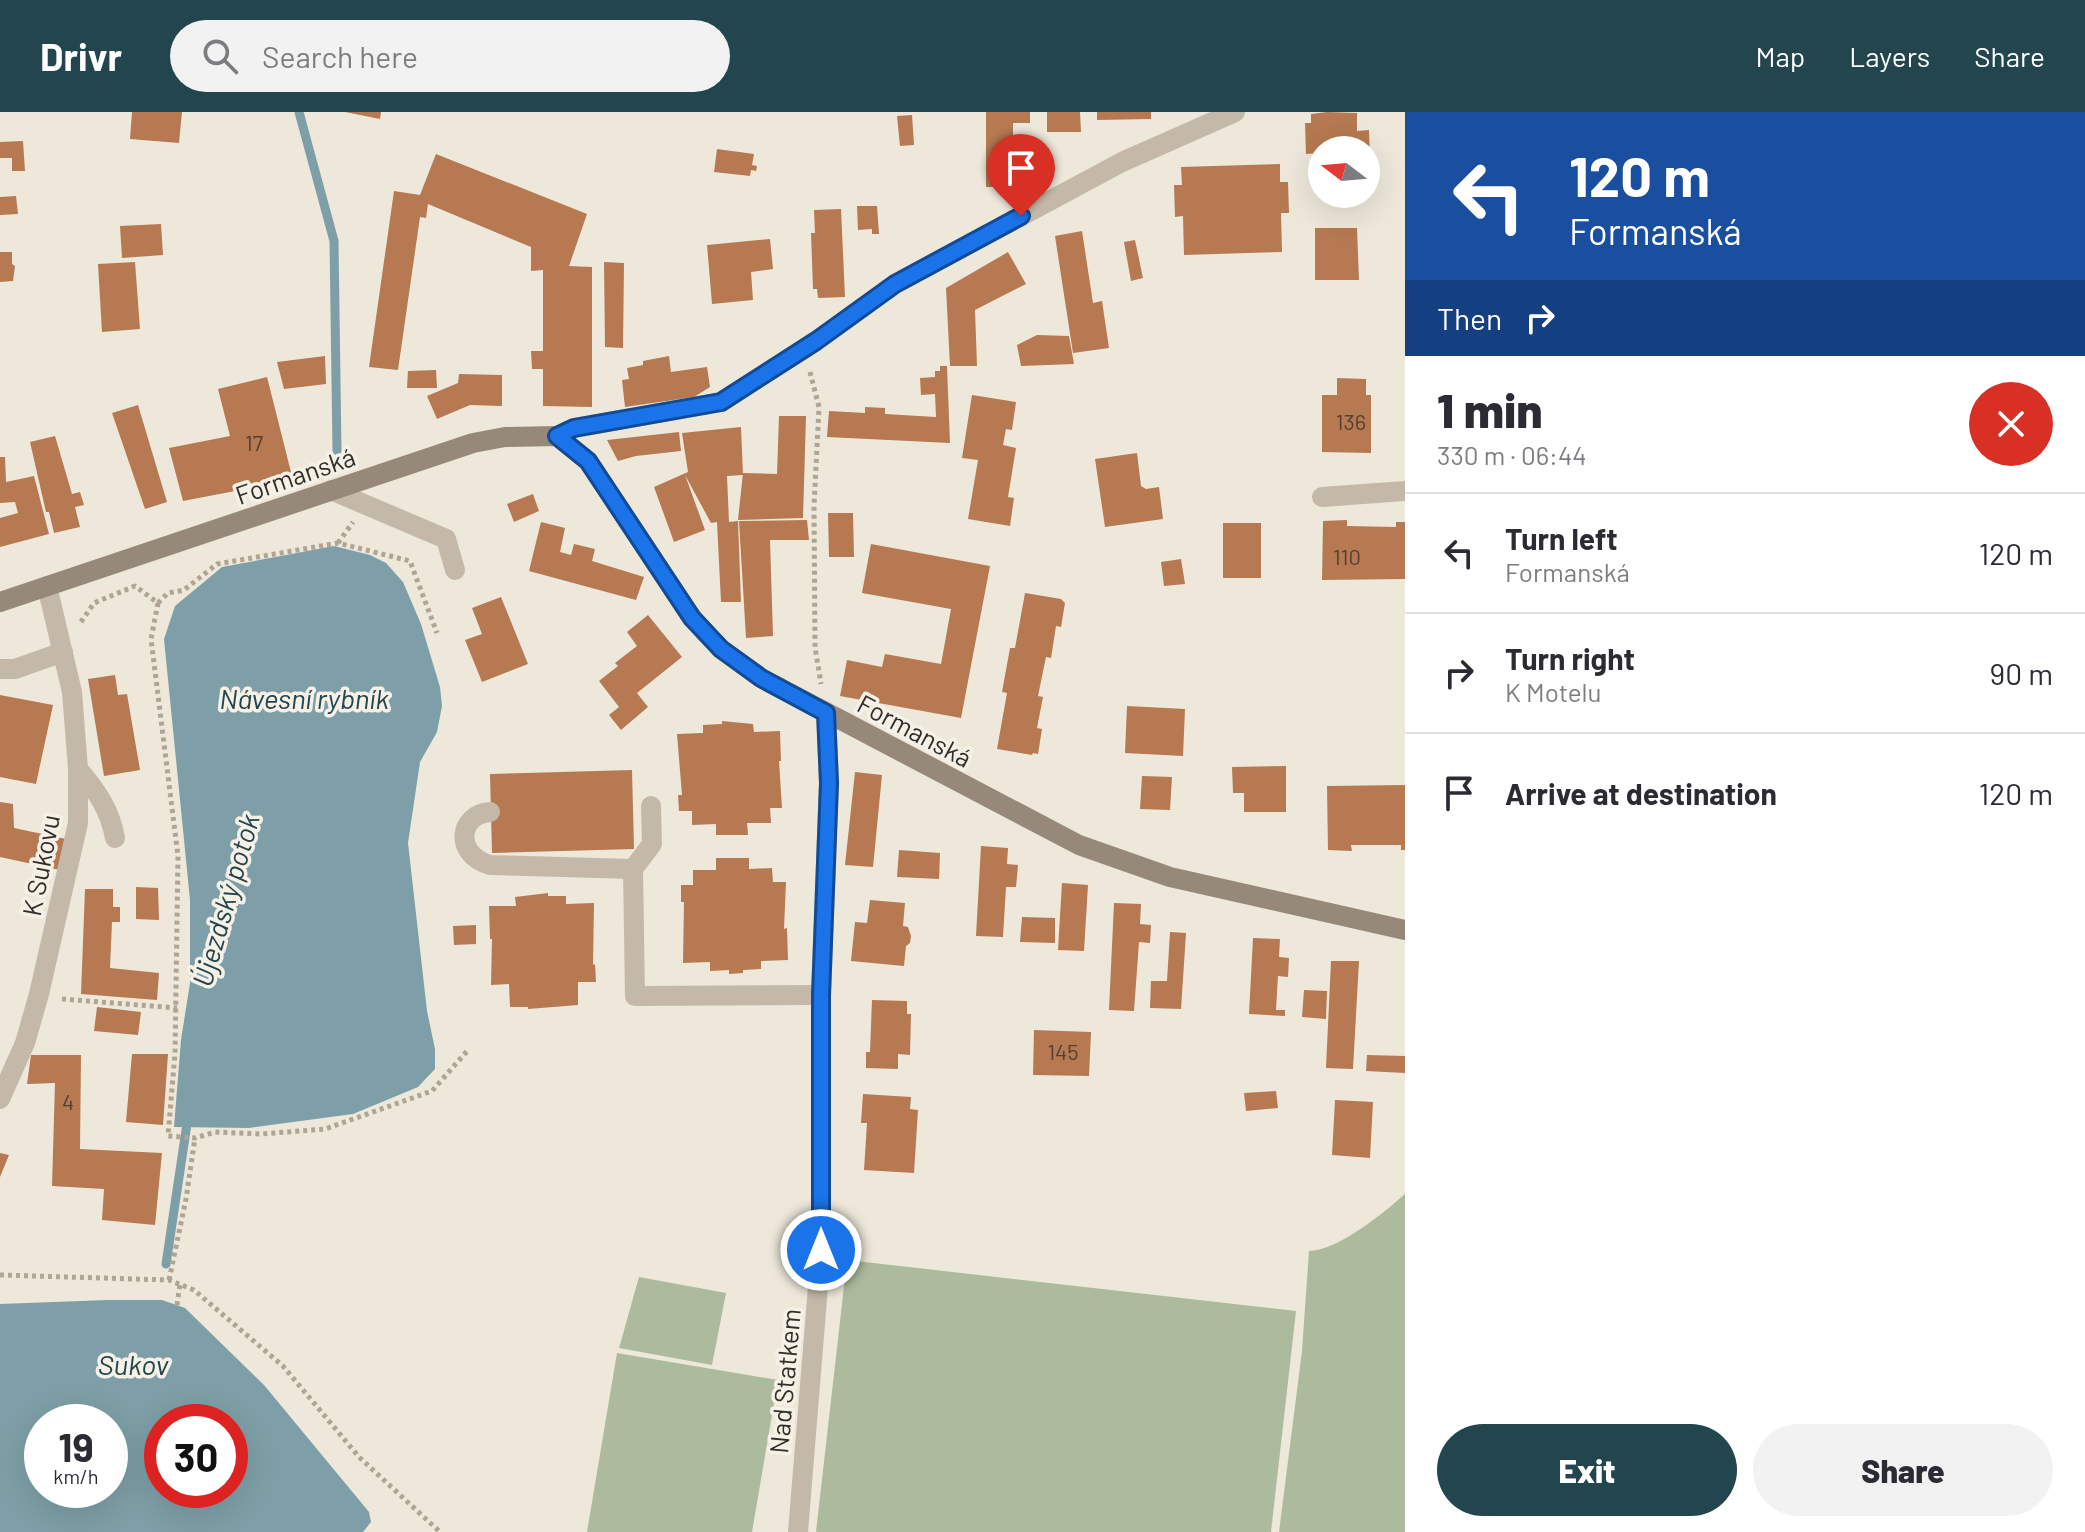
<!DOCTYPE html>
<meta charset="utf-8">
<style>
:root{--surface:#fff;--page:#f2f2f3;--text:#2b2b33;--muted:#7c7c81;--line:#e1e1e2;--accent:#23454e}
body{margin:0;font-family:Barlow,sans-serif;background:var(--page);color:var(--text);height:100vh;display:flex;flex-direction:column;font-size:30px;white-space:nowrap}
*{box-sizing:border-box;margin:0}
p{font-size:26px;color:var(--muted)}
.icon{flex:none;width:44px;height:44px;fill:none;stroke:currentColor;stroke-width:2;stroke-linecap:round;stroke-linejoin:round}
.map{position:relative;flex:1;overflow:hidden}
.details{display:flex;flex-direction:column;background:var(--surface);width:680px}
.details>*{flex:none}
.guide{background:#1a4fa0;color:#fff;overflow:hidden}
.needle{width:52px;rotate:286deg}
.buttons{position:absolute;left:1308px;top:24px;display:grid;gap:16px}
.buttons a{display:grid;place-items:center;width:72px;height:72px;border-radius:50%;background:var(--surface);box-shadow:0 8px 32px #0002;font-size:40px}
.speed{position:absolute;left:24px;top:1292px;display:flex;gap:16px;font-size:40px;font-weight:700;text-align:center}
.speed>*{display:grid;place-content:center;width:104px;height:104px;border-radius:50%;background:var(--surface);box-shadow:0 8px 32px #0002;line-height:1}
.speed small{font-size:20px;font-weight:400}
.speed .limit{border:12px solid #d22;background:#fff;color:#111}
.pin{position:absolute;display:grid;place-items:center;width:68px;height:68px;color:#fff;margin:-82px -34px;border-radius:50% 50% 50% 0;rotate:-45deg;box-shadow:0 0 8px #0007}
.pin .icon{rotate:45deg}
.me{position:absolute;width:88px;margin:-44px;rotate:0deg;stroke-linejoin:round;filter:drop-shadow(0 0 6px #0008)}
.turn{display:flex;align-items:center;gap:28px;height:168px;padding:0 32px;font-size:36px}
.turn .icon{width:104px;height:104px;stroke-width:2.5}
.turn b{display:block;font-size:56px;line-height:68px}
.then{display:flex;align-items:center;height:76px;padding:0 32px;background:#0003;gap:16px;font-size:30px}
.round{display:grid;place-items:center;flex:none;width:84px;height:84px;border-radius:42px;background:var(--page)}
.headline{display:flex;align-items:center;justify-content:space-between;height:136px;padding:0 32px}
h1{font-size:48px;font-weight:800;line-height:60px}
.action{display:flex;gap:16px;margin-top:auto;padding:16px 32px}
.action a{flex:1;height:92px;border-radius:48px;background:var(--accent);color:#fff;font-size:32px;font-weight:800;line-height:92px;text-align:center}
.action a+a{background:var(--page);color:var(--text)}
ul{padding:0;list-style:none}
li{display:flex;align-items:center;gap:24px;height:120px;padding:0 32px;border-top:2px solid var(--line)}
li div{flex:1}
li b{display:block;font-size:30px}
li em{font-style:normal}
header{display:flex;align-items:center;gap:48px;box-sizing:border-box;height:112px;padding:0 40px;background:var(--accent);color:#fff}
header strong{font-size:38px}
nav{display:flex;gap:44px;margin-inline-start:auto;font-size:28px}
.search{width:560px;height:72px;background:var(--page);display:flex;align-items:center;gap:20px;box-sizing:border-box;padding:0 28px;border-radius:44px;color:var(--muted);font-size:30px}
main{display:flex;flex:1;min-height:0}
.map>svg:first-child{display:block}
.green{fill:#acbb9d}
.water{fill:#7e9fa7;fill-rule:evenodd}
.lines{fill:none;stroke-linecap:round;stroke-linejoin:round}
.stream{stroke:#7e9fa7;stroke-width:9}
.building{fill:#b67951}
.path{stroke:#b0a493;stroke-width:5;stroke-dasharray:4 4;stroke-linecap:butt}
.street{stroke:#c4b9a9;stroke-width:20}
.secondary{stroke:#97897a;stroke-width:20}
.route-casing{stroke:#114b97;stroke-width:20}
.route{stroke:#1a73e8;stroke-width:14}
.labels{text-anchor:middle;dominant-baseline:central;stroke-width:7;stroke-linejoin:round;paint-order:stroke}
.number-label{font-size:22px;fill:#534032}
.street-label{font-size:26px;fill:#322d28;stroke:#f6f1e7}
.water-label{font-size:28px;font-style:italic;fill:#23454e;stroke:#f6f1e7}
</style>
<header>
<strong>Drivr</strong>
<div class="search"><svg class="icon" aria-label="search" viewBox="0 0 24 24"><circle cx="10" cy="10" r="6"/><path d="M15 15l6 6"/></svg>Search here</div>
<nav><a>Map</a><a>Layers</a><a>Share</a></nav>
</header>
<main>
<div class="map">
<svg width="1405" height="1420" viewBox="0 0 1405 1420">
<rect width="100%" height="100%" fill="#eee8db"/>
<!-- green -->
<g class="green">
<path d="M 1405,1082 L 1405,1420 L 1279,1420 L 1302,1239 L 1309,1139 C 1337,1139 1385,1100 1405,1082 Z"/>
<polygon points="847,1148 1296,1199 1271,1420 816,1420"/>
<polygon points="639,1165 726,1181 712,1253 619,1236"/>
<polygon points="617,1241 778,1268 752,1420 587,1420"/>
</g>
<!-- water -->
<g class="water">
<polygon points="334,434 370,443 386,451 403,470 421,512 440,575 442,594 437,620 420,650 408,731 427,899 435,937 435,957 418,975 353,1002 249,1016 174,1015 181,928 190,871 190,788 164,527 175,494 222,455"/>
<path d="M 108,1188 L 162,1188 L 185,1196 L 264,1273 L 369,1400 L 371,1410 L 363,1420 L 0,1420 L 0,1192 ZM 42,1310 L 110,1310 L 110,1378 L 42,1378 ZM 162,1310 L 230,1310 L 230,1378 L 162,1378 Z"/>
</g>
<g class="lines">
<!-- stream -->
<g class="stream">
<polyline points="299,0 334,129 337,339"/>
<polyline points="166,1152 188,1005"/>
</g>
</g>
<!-- building -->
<g class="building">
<polygon points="132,0 182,0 179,31 130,27"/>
<polygon points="345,0 381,0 380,7"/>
<polygon points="986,0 1030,0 1030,11 1013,11 1013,75 986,75"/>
<polygon points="1047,0 1080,0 1081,20 1047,20"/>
<polygon points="1097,0 1151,0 1151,7 1097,8"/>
<polygon points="1327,0 1357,1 1357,19 1369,18 1370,45 1366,45 1366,38 1322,38 1322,41 1306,42 1305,11 1311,11 1311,2"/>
<polygon points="912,3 914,33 900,34 897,4"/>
<polygon points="23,29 25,59 12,59 12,46 0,46 0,30"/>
<polygon points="717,37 754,42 752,53 757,54 756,59 751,58 750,64 714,60"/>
<polygon points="436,42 587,102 569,154 592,155 592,295 543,294 543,257 532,257 531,239 543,239 543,158 531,159 531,135 428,92 426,106 420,105 398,258 369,255 394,79 420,83"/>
<polygon points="1280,52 1280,70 1288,70 1289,101 1281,101 1282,140 1184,143 1183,104 1175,105 1174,73 1182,73 1181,55"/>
<polygon points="16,84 18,102 0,103 0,85"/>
<polygon points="857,94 877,94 879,122 872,122 872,117 858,118"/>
<polygon points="841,97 845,185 818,186 817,177 813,177 811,121 815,121 814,98"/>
<polygon points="161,112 163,143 122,146 120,114"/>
<polygon points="1315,116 1357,116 1359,168 1315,168"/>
<polygon points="1082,119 1093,191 1102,189 1109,236 1073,241 1055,124"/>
<polygon points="770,127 773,157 751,160 753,188 712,192 707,133"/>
<polygon points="1135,128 1143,166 1131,169 1124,130"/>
<polygon points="0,140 12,140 12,152 15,154 13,169 0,170"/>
<polygon points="1008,140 1026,172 975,198 977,254 950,254 946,176"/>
<polygon points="135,150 140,217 102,220 98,152"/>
<polygon points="604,150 624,151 623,236 605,235"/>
<polygon points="1037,223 1069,224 1074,252 1021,254 1017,233"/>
<polygon points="325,244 326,272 284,277 277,250"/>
<polygon points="669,244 671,260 707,255 710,275 694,285 625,295 622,268 629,267 627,256 643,253 643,249"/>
<polygon points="940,254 947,254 950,331 827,325 829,299 865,301 865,295 885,296 885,302 936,305 935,282 921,283 920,266 935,265 935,259 940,259"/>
<polygon points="436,258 437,276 407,276 408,259"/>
<polygon points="459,262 502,263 502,294 470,293 437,307 427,284 458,271"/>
<polygon points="267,265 293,368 183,389 169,336 230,324 218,277"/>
<polygon points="1337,266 1366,267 1366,283 1371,283 1371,341 1322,340 1322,283 1337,283"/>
<polygon points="972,283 1016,290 1012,318 1006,317 1003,333 1016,336 1008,385 1014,386 1010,414 968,407 978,348 962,346"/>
<polygon points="138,293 167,390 145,397 112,301"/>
<polygon points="779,304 806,304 803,406 738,408 743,361 777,362"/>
<polygon points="741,315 743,363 727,364 729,410 738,409 741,490 721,490 717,410 711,411 685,363 705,418 674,430 654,375 688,360 682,321"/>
<polygon points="679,320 681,339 636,344 618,349 607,328"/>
<polygon points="55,324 72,382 80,380 84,393 75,395 80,415 54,421 49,400 46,400 30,330"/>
<polygon points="1137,341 1141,374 1146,377 1159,375 1163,407 1105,415 1095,347"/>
<polygon points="0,345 5,345 6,370 34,364 49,422 0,435 0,406 18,401 15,390 0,391"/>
<polygon points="533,382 539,399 514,410 507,392"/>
<polygon points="828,401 853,401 854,445 829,445"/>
<polygon points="807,408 809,428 770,428 773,524 746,526 739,409"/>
<polygon points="1347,408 1347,414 1396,415 1396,410 1405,410 1405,467 1322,468 1323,409"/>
<polygon points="541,410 565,416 560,440 571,443 574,432 595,437 592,449 644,465 636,488 529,459"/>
<rect x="1223" y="411" width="38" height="55"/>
<polygon points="871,432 990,454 961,606 840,584 847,548 882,555 885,542 941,552 951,497 862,481"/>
<polygon points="1181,447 1185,472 1164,474 1161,450"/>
<polygon points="1025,481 1061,487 1065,491 1061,515 1056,514 1051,546 1046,545 1038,584 1043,585 1037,616 1042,617 1038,642 1033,641 1032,643 997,637 1007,581 1002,580 1010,536 1015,536"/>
<polygon points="501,485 528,552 482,570 465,528 482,522 472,496"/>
<polygon points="648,503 682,545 637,581 648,595 621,618 609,603 619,595 599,569 618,554 615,551 637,534 627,520"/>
<polygon points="115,563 118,583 127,582 140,658 104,664 88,567"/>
<polygon points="0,583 53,593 36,672 0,665"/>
<polygon points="1127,594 1185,597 1183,644 1125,641"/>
<polygon points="722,609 753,612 754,620 780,619 781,649 779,649 782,696 770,696 771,711 747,711 748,723 716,723 716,712 692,713 692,699 679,699 678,683 682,683 677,622 703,621 703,613 722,612"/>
<polygon points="1286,654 1286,700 1244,700 1244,681 1233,681 1232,655"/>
<polygon points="632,658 634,737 492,741 490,662"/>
<polygon points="855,660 882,663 873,755 845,753"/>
<polygon points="1142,664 1172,665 1170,698 1140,697"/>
<polygon points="1405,673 1405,738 1401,738 1401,733 1351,733 1352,739 1328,738 1327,674"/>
<polygon points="0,690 13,692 14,716 66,727 60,758 0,745"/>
<polygon points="981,734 1008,736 1007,752 1018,753 1016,775 1006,775 1003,825 976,824"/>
<polygon points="899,738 940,741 939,767 897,765"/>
<polygon points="716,746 749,746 749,757 772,756 773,770 786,770 784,817 787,816 788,848 761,849 761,857 743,858 743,861 729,862 729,858 710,859 710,850 683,851 684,790 681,790 681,773 693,773 693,758 716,758"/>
<polygon points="1062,771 1088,773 1084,839 1058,838"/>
<polygon points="136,775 158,776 159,808 136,807"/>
<polygon points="85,777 113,777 113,795 120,795 120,810 112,810 110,856 159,861 157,888 81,882"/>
<polygon points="548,781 548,784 566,784 566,792 594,791 593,853 595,852 596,870 578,870 578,893 528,897 528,895 510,895 509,872 491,873 492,827 490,827 489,794 516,794 515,785"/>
<polygon points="870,788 905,791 903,814 908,815 911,824 910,831 906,834 904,854 851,849 855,810 867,811"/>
<polygon points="1114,791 1141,792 1140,812 1151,813 1150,831 1139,830 1134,899 1109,898"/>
<polygon points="1022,805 1055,806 1055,831 1020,830"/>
<polygon points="476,813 476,832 454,833 453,814"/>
<polygon points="1170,820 1186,821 1181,897 1150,896 1151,869 1167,869"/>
<polygon points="1253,826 1280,827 1279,845 1289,846 1288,865 1278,864 1276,898 1285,898 1285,904 1249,902"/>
<polygon points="1331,849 1359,849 1353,957 1326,956"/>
<polygon points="1304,878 1327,879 1326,907 1302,905"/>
<polygon points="872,888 907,889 907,902 911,902 910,943 898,942 898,957 866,956 866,940 870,940"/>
<polygon points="97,895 141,900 138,923 94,919"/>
<polygon points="1034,918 1091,920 1089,964 1033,963"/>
<polygon points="132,942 168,942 163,1013 126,1010"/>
<polygon points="31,943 81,943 80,1037 162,1041 155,1113 102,1108 104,1077 52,1074 55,971 27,972"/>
<polygon points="1367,943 1405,944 1405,961 1366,959"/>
<polygon points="1276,979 1278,996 1246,999 1244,981"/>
<polygon points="863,982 911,985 910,997 918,998 914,1061 864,1058 867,1011 861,1011"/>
<polygon points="1335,988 1373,990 1370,1046 1332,1043"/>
<polygon points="0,1041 9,1043 0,1065"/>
</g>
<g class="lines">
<!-- path -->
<g class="path">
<polyline points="810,260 819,295 814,394 815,535 821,572"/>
<polyline points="338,431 353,410"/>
<polyline points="158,491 151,527 178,744 175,941 168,1024 195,1026 215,1020 261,1022 325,1017 432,979 468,938"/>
<polyline points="81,510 94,491 135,474 158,491 168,481 184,478 217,452 338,431 410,449 437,521"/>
<polyline points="62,887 177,896"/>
<polyline points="0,1163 169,1168 194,1178 283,1254 359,1345 440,1420"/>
<polyline points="169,1168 186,1087 195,1026"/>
<polyline points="177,1193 180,1172"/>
</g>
<!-- street -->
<g class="street">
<polyline points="557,324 574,316 721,290 816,229 895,172 1122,50 1235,0"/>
<polyline points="331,378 446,427 455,458"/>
<polyline points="1322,385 1405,379"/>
<polyline points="0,557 15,557 63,540"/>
<path d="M 78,657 C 97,679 110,698 115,726"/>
<polyline points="651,694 652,732 633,757 635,884 821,883"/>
<path d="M 490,700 C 459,702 453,742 490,753 L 633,757"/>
<polyline points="0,987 25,931 39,882 78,711 78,657 72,580 47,474"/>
<polyline points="798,1420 821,1138 821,883 829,671 826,601"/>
</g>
<!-- secondary -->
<polyline class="secondary" points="0,490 473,331 505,325 557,324 588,349 692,506 721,537 761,566 1079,733 1170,765 1405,818"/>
</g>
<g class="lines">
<defs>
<polyline id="route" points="821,1138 821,883 829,671 826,601 761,566 721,537 692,506 588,349 557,324 574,316 721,290 816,229 895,172 1021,104"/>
</defs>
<!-- route casing -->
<use href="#route" class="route-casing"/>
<!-- route -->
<use href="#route" class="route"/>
</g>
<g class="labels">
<!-- number labels -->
<g class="number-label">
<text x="1351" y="309">136</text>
<text x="254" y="330">17</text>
<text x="1347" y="444">110</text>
<text x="1063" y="939">145</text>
<text x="68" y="989">4</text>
</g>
<!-- street labels -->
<g class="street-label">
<text transform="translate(295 363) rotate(-19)">Formanská</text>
<text transform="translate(915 618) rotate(28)">Formanská</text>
<text transform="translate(40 753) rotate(-79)">K Sukovu</text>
<text transform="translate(784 1269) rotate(-85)">Nad Statkem</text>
</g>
<!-- water labels -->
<g class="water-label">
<text x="304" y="586">Návesní rybník</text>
<text transform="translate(225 788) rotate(-74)">Újezdský potok</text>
<text x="133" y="1252">Sukov</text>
</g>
</g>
</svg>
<div class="buttons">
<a><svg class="needle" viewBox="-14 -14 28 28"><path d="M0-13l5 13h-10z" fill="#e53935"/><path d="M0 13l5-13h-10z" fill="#7c7c81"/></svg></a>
</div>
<div class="speed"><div>19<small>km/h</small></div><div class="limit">30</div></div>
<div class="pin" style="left:1021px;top:104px;background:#d93025"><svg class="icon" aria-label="arrive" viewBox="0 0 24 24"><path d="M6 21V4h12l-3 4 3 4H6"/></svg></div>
<svg class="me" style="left:821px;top:1138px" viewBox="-20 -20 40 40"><circle r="17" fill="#1a73e8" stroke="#fff" stroke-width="3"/><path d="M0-11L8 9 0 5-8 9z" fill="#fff"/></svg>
</div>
<section class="details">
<div class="guide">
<div class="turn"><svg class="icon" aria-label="left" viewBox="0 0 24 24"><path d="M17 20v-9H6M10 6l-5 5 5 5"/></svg><div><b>120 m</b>Formanská</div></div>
<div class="then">Then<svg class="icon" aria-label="right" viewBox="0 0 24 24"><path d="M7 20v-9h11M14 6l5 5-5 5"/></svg></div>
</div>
<div class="headline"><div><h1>1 min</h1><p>330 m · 06:44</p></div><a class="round" style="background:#d93025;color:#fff"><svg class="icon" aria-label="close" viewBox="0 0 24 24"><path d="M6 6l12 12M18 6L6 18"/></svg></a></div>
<ul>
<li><svg class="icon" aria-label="left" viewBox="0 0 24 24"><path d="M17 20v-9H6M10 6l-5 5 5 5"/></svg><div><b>Turn left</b><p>Formanská</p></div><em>120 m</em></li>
<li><svg class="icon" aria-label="right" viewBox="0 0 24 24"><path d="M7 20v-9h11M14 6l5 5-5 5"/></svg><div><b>Turn right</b><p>K Motelu</p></div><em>90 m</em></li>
<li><svg class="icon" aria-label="arrive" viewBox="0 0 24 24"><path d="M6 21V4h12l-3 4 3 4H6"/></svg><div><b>Arrive at destination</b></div><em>120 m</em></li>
</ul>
<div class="action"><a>Exit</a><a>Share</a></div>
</section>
</main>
